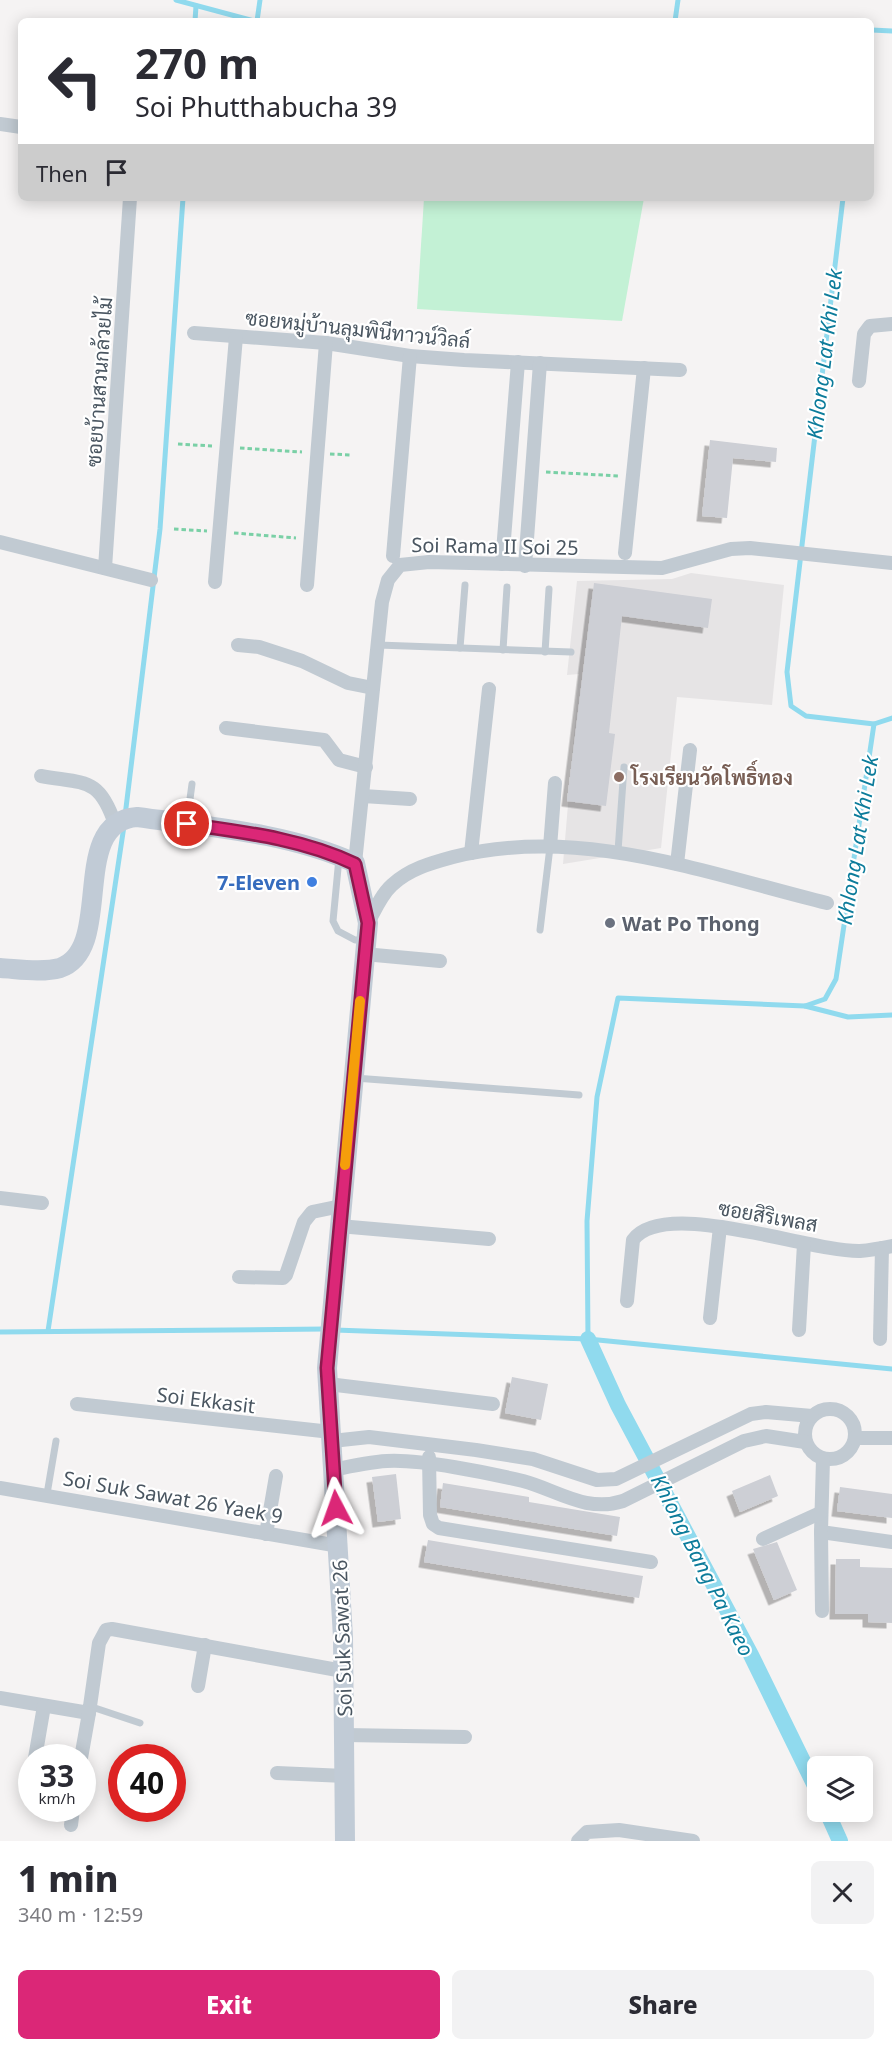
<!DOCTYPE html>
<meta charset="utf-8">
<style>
:root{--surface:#fff;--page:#f2f2f3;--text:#2b2b33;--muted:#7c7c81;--accent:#db2777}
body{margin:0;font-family:"Noto Sans",Sarabun,sans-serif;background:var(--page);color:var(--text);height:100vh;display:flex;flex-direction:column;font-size:22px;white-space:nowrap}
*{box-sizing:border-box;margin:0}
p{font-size:20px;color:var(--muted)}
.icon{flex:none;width:33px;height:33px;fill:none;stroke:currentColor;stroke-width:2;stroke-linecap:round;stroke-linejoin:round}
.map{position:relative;height:1841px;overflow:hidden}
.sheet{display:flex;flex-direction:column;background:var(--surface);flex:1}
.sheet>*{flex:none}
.top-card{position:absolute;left:18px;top:18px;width:856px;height:183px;border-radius:9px;box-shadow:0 3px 15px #0003;background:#fff;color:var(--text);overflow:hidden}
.controls{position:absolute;left:807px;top:1756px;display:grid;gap:12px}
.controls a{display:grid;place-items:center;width:66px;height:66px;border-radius:9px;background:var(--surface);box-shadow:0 3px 15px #0003;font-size:30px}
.speed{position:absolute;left:18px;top:1744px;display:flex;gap:12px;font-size:30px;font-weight:700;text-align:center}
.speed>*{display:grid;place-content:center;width:78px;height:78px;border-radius:50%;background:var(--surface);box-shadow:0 3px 15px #0003;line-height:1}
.speed small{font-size:15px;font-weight:400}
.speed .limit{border:9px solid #d22;background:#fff;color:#111}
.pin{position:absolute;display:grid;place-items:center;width:51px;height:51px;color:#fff;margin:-26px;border:3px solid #fff;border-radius:50%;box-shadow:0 2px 6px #0007}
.me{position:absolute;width:66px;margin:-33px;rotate:356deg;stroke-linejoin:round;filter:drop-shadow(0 0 4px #0008)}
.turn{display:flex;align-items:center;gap:21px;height:126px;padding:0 18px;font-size:27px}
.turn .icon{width:78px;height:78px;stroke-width:2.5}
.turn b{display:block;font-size:42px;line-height:51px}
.then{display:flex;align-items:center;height:57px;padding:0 18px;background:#0003;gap:12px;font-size:22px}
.round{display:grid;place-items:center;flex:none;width:63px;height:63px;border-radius:9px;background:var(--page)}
.head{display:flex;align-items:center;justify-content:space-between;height:102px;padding:0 18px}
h1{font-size:36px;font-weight:800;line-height:45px}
.action{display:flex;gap:12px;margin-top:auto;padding:12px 18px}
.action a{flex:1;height:69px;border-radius:9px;background:var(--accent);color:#fff;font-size:24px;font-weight:800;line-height:69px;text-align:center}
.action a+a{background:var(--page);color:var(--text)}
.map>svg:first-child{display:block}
.education{fill:#e6e4e5}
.green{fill:#c3f1d5}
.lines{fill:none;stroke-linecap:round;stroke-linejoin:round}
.stream{stroke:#90daee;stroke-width:5}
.canal{stroke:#90daee;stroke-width:16}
.building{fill:#cdcfd5;filter:url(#shadow)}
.path{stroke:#7ad0a6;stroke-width:3;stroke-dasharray:4.5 3;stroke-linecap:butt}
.lane{stroke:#c1cad2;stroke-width:7}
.street{stroke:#c1cad2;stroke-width:14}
.secondary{stroke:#c1cbd6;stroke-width:20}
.route-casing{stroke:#8e194d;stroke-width:15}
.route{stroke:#db2777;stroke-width:10}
.slow{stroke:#f59e0b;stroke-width:10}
.education-dot{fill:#8d6e63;stroke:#fff;stroke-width:2}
.shop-dot{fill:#3f7fe0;stroke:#fff;stroke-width:2}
.worship-dot{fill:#6b7280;stroke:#fff;stroke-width:2}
.labels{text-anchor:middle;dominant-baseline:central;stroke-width:4.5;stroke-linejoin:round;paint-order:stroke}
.street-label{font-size:20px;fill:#4a5661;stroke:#fff}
.education-label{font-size:20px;font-weight:bold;fill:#785e54;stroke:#fff;text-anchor:start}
.shop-label{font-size:20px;font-weight:bold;fill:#366cbe;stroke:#fff;text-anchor:end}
.worship-label{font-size:20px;font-weight:bold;fill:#5b616d;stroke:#fff;text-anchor:start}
.water-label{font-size:21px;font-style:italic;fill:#0c7c9b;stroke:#fff}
</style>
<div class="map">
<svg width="892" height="1841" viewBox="0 0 892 1841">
<defs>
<filter id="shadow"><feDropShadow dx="-5.5" dy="5.5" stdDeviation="0" flood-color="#0004"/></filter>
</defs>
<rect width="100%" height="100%" fill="#f5f3f3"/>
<!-- education -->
<polygon class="education" points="691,573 784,585 772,705 677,697 661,848 563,864 579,674 567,675 577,581 672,579"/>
<!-- green -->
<polygon class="green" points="424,198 644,198 622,321 417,309"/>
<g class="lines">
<!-- stream -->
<g class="stream">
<polyline points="176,0 254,21"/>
<polyline points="195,21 196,6"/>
<polyline points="257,21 260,0"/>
<polyline points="675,21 678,0"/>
<polyline points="872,30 892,31"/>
<polyline points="874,724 892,718"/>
<polyline points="125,816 160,529 183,198"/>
<polyline points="805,1006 848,1017 892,1015"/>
<polyline points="335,1330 588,1339 892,1369"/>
<polyline points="48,1331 124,826"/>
<polyline points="0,1332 325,1329"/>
<polyline points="588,1339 587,1221 597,1097 618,998 805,1006 825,999 836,979 874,724 806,716 791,706 787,672 843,198"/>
</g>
<!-- canal -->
<g class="canal">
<polyline points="588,1339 618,1405 751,1655 818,1792"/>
<polyline points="827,1812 840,1841"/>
</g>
</g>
<!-- building -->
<g class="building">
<polygon points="710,440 777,448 776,462 733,458 727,518 702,516"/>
<polygon points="594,583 712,599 708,628 622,616 609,733 615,734 606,806 567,801"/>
<polygon points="512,1377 548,1384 541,1420 505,1413"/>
<polygon points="396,1474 401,1519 378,1522 372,1477"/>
<polygon points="770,1475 778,1496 740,1512 732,1491"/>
<polygon points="443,1483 529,1497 529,1502 620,1517 617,1536 440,1507"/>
<polygon points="840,1487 892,1494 892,1518 837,1511"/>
<polygon points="428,1540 643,1576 639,1598 424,1562"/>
<polygon points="777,1542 797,1590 774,1600 753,1549"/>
<polygon points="836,1559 860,1559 860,1567 892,1568 892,1623 868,1622 868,1614 835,1614"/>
</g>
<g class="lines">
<!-- path -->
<g class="path">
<polyline points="178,444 212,446"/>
<polyline points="240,448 302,452"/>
<polyline points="330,454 352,455"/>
<polyline points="546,472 620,476"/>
<polyline points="174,529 207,531"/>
<polyline points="234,533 296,538"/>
</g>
<!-- lane -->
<g class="lane">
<polyline points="378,645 571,652"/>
<polyline points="460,648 465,585"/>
<polyline points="503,650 507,587"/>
<polyline points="545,652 549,589"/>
<polyline points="187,821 192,784"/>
<polyline points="618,851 624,767"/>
<polyline points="339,858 333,921 338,931 355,940 364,940"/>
<polyline points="540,930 550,847"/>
<polyline points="355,1078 579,1095"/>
<polyline points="47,1494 56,1441"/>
<polyline points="89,1706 140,1723"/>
</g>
<!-- street -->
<g class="street">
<polyline points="0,124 21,127"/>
<polyline points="194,333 326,343 410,356 464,360 680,370"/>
<polyline points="859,381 864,334 870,326 892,324"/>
<polyline points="0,542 151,580"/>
<polyline points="625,553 644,368"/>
<polyline points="393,556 410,356"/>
<polyline points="502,564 518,362"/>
<polyline points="525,566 540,363"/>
<polyline points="105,568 130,198"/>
<polyline points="215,582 236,337"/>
<polyline points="307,585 326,343"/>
<polyline points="238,645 259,647 302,661 348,683 373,688"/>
<polyline points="226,728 324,740 339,760 366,767"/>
<path d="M 41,776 C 86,784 99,777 115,824"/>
<polyline points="363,796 410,799"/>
<polyline points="550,847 555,783"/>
<polyline points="471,853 489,689"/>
<polyline points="355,863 382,602 388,580 400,565 429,562 662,568 731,549 750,548 892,563"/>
<polyline points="677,864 690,750"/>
<path d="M 368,923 C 375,910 381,895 392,885 C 409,869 431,863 453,857 C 580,825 705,873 827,903"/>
<polyline points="364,954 440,961"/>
<polyline points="0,1198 42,1203"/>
<polyline points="339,1226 489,1239"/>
<polyline points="239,1277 283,1278 286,1275 304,1222 312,1212 341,1206"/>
<path d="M 627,1301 L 633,1240 C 664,1197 809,1252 860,1251 C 871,1250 882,1248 892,1246"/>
<polyline points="710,1318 720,1227"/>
<polyline points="799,1330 804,1244"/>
<polyline points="880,1339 882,1248"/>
<polyline points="328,1384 493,1404"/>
<polyline points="77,1404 331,1432"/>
<circle cx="830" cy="1434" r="25"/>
<polyline points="855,1438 892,1438"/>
<polyline points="332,1441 369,1437 476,1450 533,1459 597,1480 616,1479 751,1414 766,1412 812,1416"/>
<polyline points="429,1457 430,1515 433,1524 439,1528 651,1562"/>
<polyline points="823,1459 821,1532 892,1542"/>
<path d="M 333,1470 C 351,1466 369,1462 387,1461 C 421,1459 489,1473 523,1481 C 557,1490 586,1513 623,1501 L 744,1441 L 766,1436 L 805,1442"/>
<polyline points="0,1488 339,1546"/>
<polyline points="821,1532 822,1611"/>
<polyline points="266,1534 276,1476"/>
<polyline points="763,1539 820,1513"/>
<polyline points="198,1686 205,1645"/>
<polyline points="0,1698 89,1713 99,1643 106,1630 112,1629 343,1671"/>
<polyline points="345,1735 465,1737"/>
<polyline points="35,1758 44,1706"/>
<polyline points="81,1758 89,1713"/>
<polyline points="277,1773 345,1776"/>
<polyline points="31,1780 32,1780"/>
<polyline points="71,1825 73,1809"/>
<polyline points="578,1841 587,1832 619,1830 693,1841"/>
</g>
<!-- secondary -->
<path class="secondary" d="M 0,968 C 18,969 42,973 60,968 C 116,949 67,822 137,817 C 210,827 289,833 355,863 L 368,923 L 327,1368 L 343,1637 L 345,1841"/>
</g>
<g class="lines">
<defs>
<path id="route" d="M 187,824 C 243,832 303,839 355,864 L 368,923 L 327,1368 L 336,1508"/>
</defs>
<!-- route casing -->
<use href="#route" class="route-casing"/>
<!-- route -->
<use href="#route" class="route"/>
<!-- slow -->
<polyline class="slow" points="345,1165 360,1001"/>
</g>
<!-- markers -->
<circle class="education-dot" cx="619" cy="777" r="6"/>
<circle class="shop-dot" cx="312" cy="882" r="6"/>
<circle class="worship-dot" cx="610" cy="923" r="6"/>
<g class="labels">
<!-- street labels -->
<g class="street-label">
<text transform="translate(358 329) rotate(6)">ซอยหมู่บ้านลุมพินีทาวน์วิลล์</text>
<text transform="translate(99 382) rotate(-86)">ซอยบ้านสวนกล้วยไม้</text>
<text transform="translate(495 546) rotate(1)">Soi Rama II Soi 25</text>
<text transform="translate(768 1216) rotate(10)">ซอยสิริเพลส</text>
<text transform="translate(206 1400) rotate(7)">Soi Ekkasit</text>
<text transform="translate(173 1497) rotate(10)">Soi Suk Sawat 26 Yaek 9</text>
<text transform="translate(342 1638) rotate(-92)">Soi Suk Sawat 26</text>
</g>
<!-- education labels -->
<g class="education-label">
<text x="631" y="777">โรงเรียนวัดโพธิ์ทอง</text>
</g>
<!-- shop labels -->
<g class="shop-label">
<text x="300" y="882">7-Eleven</text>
</g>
<!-- worship labels -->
<g class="worship-label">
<text x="622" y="923">Wat Po Thong</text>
</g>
<!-- water labels -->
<g class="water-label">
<text transform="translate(824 354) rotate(-83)">Khlong Lat Khi Lek</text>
<text transform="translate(857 840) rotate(-81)">Khlong Lat Khi Lek</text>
<text transform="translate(703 1565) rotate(63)">Khlong Bang Pa Kaeo</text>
</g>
</g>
</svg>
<div class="controls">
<a><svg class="icon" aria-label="layers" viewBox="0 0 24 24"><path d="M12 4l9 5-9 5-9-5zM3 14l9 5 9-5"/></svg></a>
</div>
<div class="speed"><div>33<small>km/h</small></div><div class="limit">40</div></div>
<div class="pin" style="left:187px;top:824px;background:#d93025"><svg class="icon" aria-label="arrive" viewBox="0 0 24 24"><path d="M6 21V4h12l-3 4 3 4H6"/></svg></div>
<svg class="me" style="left:336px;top:1508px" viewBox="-20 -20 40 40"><path d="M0-17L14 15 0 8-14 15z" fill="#db2777" stroke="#fff" stroke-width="4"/></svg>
<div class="top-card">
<div class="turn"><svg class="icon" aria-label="left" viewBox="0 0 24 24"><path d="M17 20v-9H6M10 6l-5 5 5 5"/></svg><div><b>270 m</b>Soi Phutthabucha 39</div></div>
<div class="then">Then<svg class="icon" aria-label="arrive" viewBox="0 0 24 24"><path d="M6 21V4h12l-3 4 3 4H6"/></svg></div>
</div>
</div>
<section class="sheet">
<div class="head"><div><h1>1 min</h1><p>340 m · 12:59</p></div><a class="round"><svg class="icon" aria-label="close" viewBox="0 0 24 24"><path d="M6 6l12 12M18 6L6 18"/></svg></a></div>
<div class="action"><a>Exit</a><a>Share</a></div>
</section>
